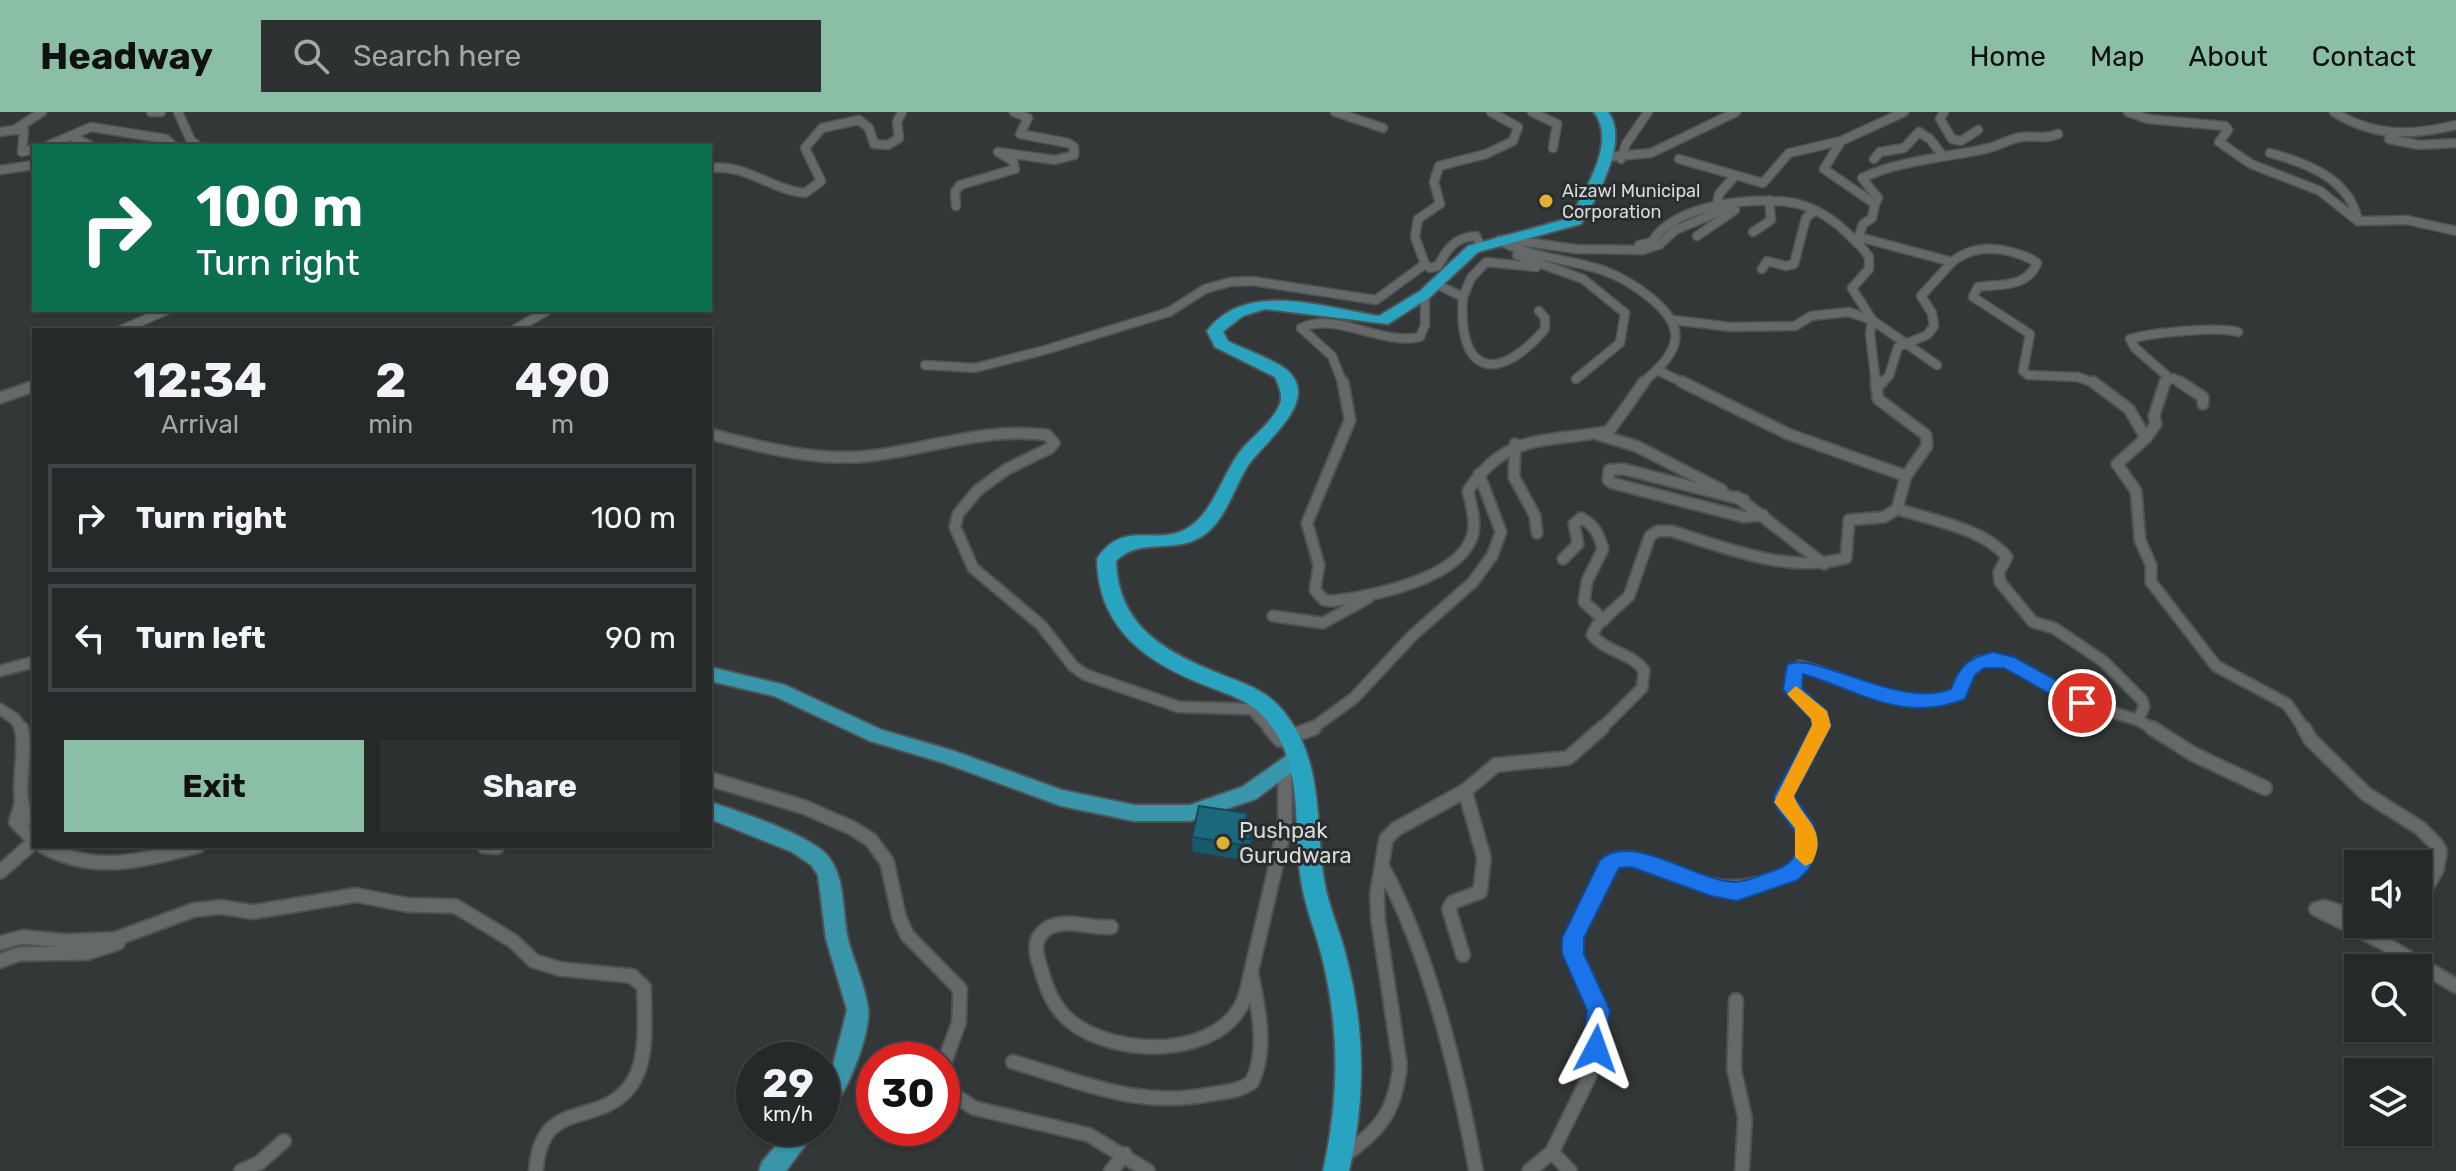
<!DOCTYPE html>
<style>
:root{--surface:#26292a;--page:#2e3132;--text:#f1f3f6;--muted:#a4a6a8;--line:#424547;--accent:#8abfa5}
body{margin:0;font-family:Rubik,sans-serif;background:var(--page);color:var(--text);height:100vh;display:flex;flex-direction:column;font-size:30px;white-space:nowrap}
*{box-sizing:border-box;margin:0}
p{font-size:26px;color:var(--muted)}
.icon{flex:none;width:44px;height:44px;fill:none;stroke:currentColor;stroke-width:2;stroke-linecap:round;stroke-linejoin:round}
.map{position:relative;flex:1;overflow:hidden}
.drawer{position:absolute;left:32px;top:216px;width:680px;height:520px;display:flex;flex-direction:column;background:var(--surface);border-radius:0px;box-shadow:0 2px 6px #0004,0 0 0 2px var(--line)}
.drawer>*{flex:none}
.guide{position:absolute;left:32px;top:32px;width:680px;height:168px;border-radius:0px;box-shadow:0 2px 6px #0004,0 0 0 2px var(--line);background:#0b6e4f;color:#fff;overflow:hidden}
.fabs{position:absolute;left:2344px;top:738px;display:grid;gap:16px}
.fabs a{display:grid;place-items:center;width:88px;height:88px;border-radius:0px;background:var(--surface);box-shadow:0 2px 6px #0004,0 0 0 2px var(--line);font-size:40px}
.speed{position:absolute;left:736px;top:930px;display:flex;gap:16px;font-size:40px;font-weight:700;text-align:center}
.speed>*{display:grid;place-content:center;width:104px;height:104px;border-radius:50%;background:var(--surface);box-shadow:0 2px 6px #0004,0 0 0 2px var(--line);line-height:1}
.speed small{font-size:20px;font-weight:400}
.speed .limit{border:12px solid #d22;background:#fff;color:#111}
.pin{position:absolute;display:grid;place-items:center;width:68px;height:68px;color:#fff;margin:-34px;border:4px solid #fff;border-radius:50%;box-shadow:0 2px 8px #0007}
.me{position:absolute;width:88px;margin:-44px;rotate:4deg;stroke-linejoin:round;filter:drop-shadow(0 0 6px #0008)}
.turn{display:flex;align-items:center;gap:28px;height:168px;padding:0 32px;font-size:36px}
.turn .icon{width:104px;height:104px;stroke-width:2.5}
.turn b{display:block;font-size:56px;line-height:68px}
.eta{display:flex;justify-content:space-evenly;align-items:center;height:136px;text-align:center}
.eta b{font-size:48px;font-weight:700;line-height:56px}
.action{display:flex;gap:16px;margin-top:auto;padding:16px 32px}
.action a{flex:1;height:92px;border-radius:0px;background:var(--accent);color:#111;font-size:32px;font-weight:700;line-height:92px;text-align:center}
.action a+a{background:var(--page);color:var(--text)}
ul{padding:0;list-style:none}
li{display:flex;align-items:center;gap:24px;height:108px;margin:0 16px 12px;padding:0 16px;border:4px solid var(--line);border-radius:0px}
li div{flex:1}
li b{display:block;font-size:30px}
li em{font-style:normal}
header{display:flex;align-items:center;gap:48px;box-sizing:border-box;height:112px;padding:0 40px;background:var(--accent);color:#111}
header strong{font-size:38px}
nav{display:flex;gap:44px;margin-inline-start:auto;font-size:28px}
.search{width:560px;height:72px;background:var(--page);display:flex;align-items:center;gap:20px;box-sizing:border-box;padding:0 28px;border-radius:0px;color:var(--muted);font-size:30px}
.map>svg:first-child{display:block}
.lines{fill:none;stroke-linecap:round;stroke-linejoin:round}
.minor-far2-casing{stroke:#505354;stroke-width:11}
.minor-far1-casing{stroke:#505354;stroke-width:14}
.minor-casing{stroke:#505354;stroke-width:17}
.primary-casing{stroke:#505354;stroke-width:4}
.trunk-casing{stroke:#505354;stroke-width:4}
.minor-far2{stroke:#65696a;stroke-width:8}
.minor-far1{stroke:#65696a;stroke-width:10}
.minor{stroke:#65696a;stroke-width:13}
.primary{fill:#3895aa;fill-rule:evenodd}
.trunk{fill:#29a4c0;fill-rule:evenodd}
.wall{fill:#17596a}
.shaded-wall{fill:#134856}
.building{fill:#1b677b;stroke:#134856;stroke-width:2}
.route{fill:#1a73e8;stroke:#114b97;stroke-width:2}
.slow{fill:#f59e0b}
.poi-dot{fill:#e0b034;stroke:#292d2e;stroke-width:3}
.labels{text-anchor:middle;dominant-baseline:central;stroke-width:6;stroke-linejoin:round;paint-order:stroke}
.far-poi-label{font-size:18px;fill:#d8dadb;stroke:#292d2e;text-anchor:start}
.poi-label{font-size:22px;fill:#d8dadb;stroke:#292d2e;text-anchor:start}
</style>
<header>
<strong>Headway</strong>
<div class="search"><svg class="icon" aria-label="search" viewBox="0 0 24 24"><circle cx="10" cy="10" r="6"/><path d="M15 15l6 6"/></svg>Search here</div>
<nav><a>Home</a><a>Map</a><a>About</a><a>Contact</a></nav>
</header>
<div class="map">
<svg width="2456" height="1059" viewBox="0 0 2456 1059">
<rect width="100%" height="100%" fill="#333738"/>
<g class="lines">
<defs>
<g id="minor-far2">
<polyline points="151,0 161,0"/>
<polyline points="178,0 191,29 198,34"/>
<polyline points="1335,0 1383,16"/>
<polyline points="1532,0 1557,12 1553,36"/>
<polyline points="1944,0 1940,7 1952,27 1961,29 1978,18"/>
<polyline points="2128,0 2148,7 2225,14 2228,18 2219,30 2251,52 2320,79 2358,109 2407,108 2456,119"/>
<path d="M 2334,0 C 2373,25 2412,24 2456,13"/>
<polyline points="14,18 24,18 22,40 34,37"/>
<polyline points="0,20 14,18 42,0"/>
<polyline points="71,24 91,34"/>
<polyline points="2389,27 2419,33 2456,31"/>
<polyline points="47,34 91,15 166,27 173,34"/>
<path d="M 2270,41 C 2307,51 2350,67 2358,109"/>
<polyline points="1607,45 1651,41 1736,0"/>
<polyline points="1621,47 1626,32 1648,0"/>
<polyline points="1679,47 1763,71 1789,41 1841,29"/>
<polyline points="1874,47 1880,40 1904,36 1919,20 1930,27 1942,43"/>
<path d="M 710,56 C 745,51 771,78 805,81 L 821,69 L 805,36 L 822,16 L 859,8 L 869,16 L 874,32 L 888,33 L 899,26 L 897,10 L 902,0"/>
<polyline points="0,58 34,53"/>
<polyline points="1717,92 1719,82 1734,65"/>
<path d="M 1875,92 L 1878,86 L 1862,66 C 1902,48 1943,46 1985,37 C 1997,35 2008,27 2021,25 C 2034,23 2045,28 2058,22"/>
<polyline points="956,94 955,80 960,73 1015,57 1013,49 998,40 1055,48 1074,43 1074,35 1068,31 1020,22 1028,6 1014,0"/>
<polyline points="1753,120 1771,108 1769,88"/>
<path d="M 1859,125 L 1952,150 C 1975,131 2005,135 2031,147 L 2037,151 C 2027,176 2000,172 1978,175 L 1973,185 L 2030,222 L 2023,259 L 2028,263 L 2078,265 L 2097,272"/>
<polyline points="1505,127 1576,137 1643,138 1659,133 1675,118 1728,96 1735,98 1697,124"/>
<path d="M 1499,128 C 1532,147 1569,146 1605,159 C 1628,168 1681,199 1675,229 C 1672,246 1654,260 1642,272"/>
<path d="M 1639,133 L 1652,130 C 1673,91 1764,82 1802,93 C 1825,100 1842,115 1858,132"/>
<polyline points="1517,143 1583,167 1625,201 1620,231 1576,267"/>
<path d="M 1425,152 L 1430,156 L 1438,154 C 1447,137 1455,125 1476,124 L 1481,134"/>
<polyline points="1762,157 1767,149 1786,154 1794,152 1806,106 1814,99"/>
<path d="M 1436,172 L 1463,185 C 1457,262 1497,273 1545,217 L 1545,206 L 1539,199"/>
<polyline points="1463,185 1471,166 1486,150 1536,155"/>
<polyline points="1673,208 1731,215 1795,214 1811,204 1849,200 1872,208 1937,253"/>
<polyline points="121,218 167,198"/>
<polyline points="514,218 548,198"/>
<polyline points="925,253 975,256 1045,238 1169,200 1205,177 1230,170 1252,169 1376,188 1425,152 1415,125 1418,107 1440,92 1434,70 1439,54 1486,42 1513,29 1518,15 1491,0"/>
<polyline points="1659,259 1686,272"/>
<polyline points="2166,270 2173,266 2183,272"/>
<path d="M 1343,272 L 1332,244 L 1301,216 C 1338,199 1380,234 1420,225 L 1425,213 L 1425,182"/>
<polyline points="1876,272 1870,222 1872,208 1852,176 1869,157 1869,145 1857,129 1863,112 1872,106 1875,92 1824,57 1841,29 1904,0"/>
<polyline points="1880,272 1889,264 1898,235 1927,223 1934,214 1932,201 1921,184 1953,149"/>
<path d="M 2164,272 L 2167,264 L 2135,236 L 2130,227 C 2150,221 2219,214 2238,220"/>
</g>
<g id="minor-far1">
<path d="M 1343,270 L 1350,308 L 1307,411 L 1319,453 L 1315,478 L 1324,488 L 1333,489 C 1373,484 1461,467 1473,422 C 1476,408 1471,393 1468,379 C 1506,319 1549,331 1609,319 L 1644,270"/>
<polyline points="1682,270 1788,322 1906,364"/>
<polyline points="2093,270 2129,297 2146,326 2117,352 2136,379 2140,428 2151,453 2151,470 2216,554 2287,592 2305,618"/>
<polyline points="2180,270 2203,285 2203,292"/>
<polyline points="1879,273 1882,270"/>
<polyline points="0,286 34,274"/>
<path d="M 710,322 C 762,335 815,350 869,344 C 930,337 985,315 1047,323 L 1054,331 L 1050,336 L 1007,357 L 978,378 L 958,402 L 955,415 L 973,456 L 1041,513 L 1073,554 L 1086,563 L 1179,595 L 1252,597 L 1271,618"/>
<polyline points="1599,323 1636,334 1722,378"/>
<polyline points="2146,326 2156,312 2154,304 2165,270"/>
<polyline points="1515,332 1514,365 1535,404 1537,421"/>
<polyline points="1737,385 1824,452"/>
<polyline points="1744,388 1623,357 1609,358 1608,368 1612,371 1744,405 1763,403"/>
<path d="M 1897,397 C 1931,408 1983,416 2007,445 L 1999,460 L 2000,470 L 2033,510 L 2054,516 L 2103,549 L 2142,588 L 2144,595 L 2138,608"/>
<path d="M 1563,447 L 1578,432 L 1574,412 L 1581,406 C 1595,413 1599,423 1603,437 L 1587,469 L 1584,490 L 1604,508"/>
<polyline points="1273,504 1323,511 1368,486"/>
<polyline points="0,559 34,550"/>
<polyline points="0,597 15,607 22,618"/>
<polyline points="1310,618 1354,586 1413,523 1473,470 1492,444 1501,420 1479,362"/>
<path d="M 1600,618 L 1642,576 L 1644,558 C 1630,540 1606,540 1592,523 L 1597,513 L 1629,484 L 1650,424 L 1658,419 L 1671,419 C 1727,436 1788,462 1846,446 L 1849,408 L 1884,405 L 1897,397 L 1906,364 L 1927,334 L 1926,323 L 1878,287 L 1876,270"/>
<path d="M 1820,618 L 1820,604 L 1793,578 L 1791,564 L 1800,554 C 1857,568 1895,602 1958,582 L 1961,568 L 1978,550 L 2008,550 L 2082,591 L 2138,608 L 2155,618"/>
</g>
<g id="minor">
<path d="M 21,616 C 30,641 8,695 34,708"/>
<polyline points="1270,616 1280,628 1314,616"/>
<polyline points="2152,616 2193,642 2265,676"/>
<polyline points="2304,616 2310,627 2366,682 2420,716 2436,732 2440,739 2437,757 2418,790"/>
<polyline points="710,667 804,695 852,716 871,728 887,750 899,805 907,823 960,877 959,910 942,957"/>
<polyline points="21,693 16,710 34,728"/>
<path d="M 43,734 C 95,763 143,748 198,734"/>
<polyline points="484,734 497,735"/>
<path d="M 1382,754 C 1430,842 1458,961 1476,1059"/>
<polyline points="0,760 34,730"/>
<polyline points="2358,805 2324,795 2316,797 2382,830 2456,874"/>
<path d="M 1111,815 C 1092,817 1068,806 1050,815 C 1035,823 1034,836 1039,851 C 1046,874 1051,893 1070,909 C 1115,946 1226,948 1246,882 L 1285,714 L 1285,655"/>
<path d="M 0,831 L 23,825 L 65,829 L 115,827 L 194,798 L 221,795 L 253,800 L 356,783 L 408,793 L 455,794 L 513,829 L 534,849 L 560,857 L 632,864 L 644,875 C 644,907 650,953 627,978 C 594,1015 541,986 536,1059"/>
<polyline points="1463,843 1449,797 1453,790 1480,780 1484,746 1465,679"/>
<polyline points="0,849 19,842 87,841 118,831"/>
<polyline points="1736,888 1734,957 1745,1006 1742,1059"/>
<path d="M 1013,950 C 1083,970 1137,997 1211,982 C 1225,980 1240,979 1252,970 C 1268,938 1258,893 1251,860"/>
<polyline points="942,975 974,996 1089,1023 1148,1059"/>
<polyline points="1552,1040 1570,1059"/>
<path d="M 1341,1046 C 1380,1017 1395,1002 1400,953 L 1378,807 L 1377,782 L 1386,727 L 1396,717 L 1465,679 L 1496,653 L 1568,646 L 1602,616"/>
<polyline points="241,1059 259,1051 284,1029"/>
<polyline points="1111,1059 1125,1042"/>
<path d="M 1529,1059 L 1552,1040 L 1589,965 L 1599,918 L 1599,898 L 1573,842 L 1573,826 L 1607,755 L 1617,747 L 1629,746 C 1689,760 1712,790 1777,766 C 1789,762 1800,756 1805,744 C 1813,721 1799,705 1784,690 L 1784,684 L 1821,616"/>
</g>
<g id="primary">
<polygon points="710,555 785,573 882,618 954,639 1062,678 1134,693 1190,693 1242,675 1289,642 1296,639 1303,642 1306,647 1303,652 1256,687 1190,709 1134,709 1061,694 944,651 870,629 774,584 710,569"/>
<path d="M 710,690 C 738,699 809,723 827,743 C 847,766 841,802 849,831 C 855,852 865,874 868,896 C 872,919 844,995 822,1004 L 822,972 L 833,953 L 847,898 L 826,827 L 818,763 L 811,753 L 792,740 L 710,707 Z"/>
<polygon points="791,1016 818,1016 786,1059 759,1059 762,1050"/>
</g>
<path id="trunk" d="M 1594,0 L 1608,0 C 1630,28 1597,85 1581,112 L 1478,140 L 1430,185 L 1388,212 L 1265,197 L 1243,204 L 1226,217 L 1223,220 L 1228,229 C 1243,237 1276,248 1288,259 C 1321,290 1263,330 1247,355 C 1233,378 1225,410 1201,425 C 1172,442 1140,425 1116,449 C 1118,513 1163,539 1218,561 C 1244,572 1266,577 1284,600 C 1324,649 1315,710 1324,768 C 1328,794 1340,818 1346,844 C 1365,916 1366,986 1349,1059 L 1323,1059 C 1339,988 1340,920 1323,849 C 1317,822 1305,796 1301,768 C 1293,715 1304,655 1269,611 C 1252,589 1232,584 1207,574 C 1147,551 1098,517 1097,447 C 1122,407 1156,434 1186,417 C 1213,402 1221,365 1239,341 C 1250,326 1271,312 1279,294 C 1284,284 1279,275 1275,265 L 1215,235 L 1207,219 C 1247,167 1325,196 1379,204 L 1420,179 L 1468,134 L 1570,106 C 1585,77 1617,31 1594,0 Z"/>
</defs>
<!-- minor-far2 casing -->
<use href="#minor-far2" class="minor-far2-casing"/>
<!-- minor-far1 casing -->
<use href="#minor-far1" class="minor-far1-casing"/>
<!-- minor casing -->
<use href="#minor" class="minor-casing"/>
<!-- primary casing -->
<use href="#primary" class="primary-casing"/>
<!-- trunk casing -->
<use href="#trunk" class="trunk-casing"/>
<!-- minor-far2 -->
<use href="#minor-far2" class="minor-far2"/>
<!-- minor-far1 -->
<use href="#minor-far1" class="minor-far1"/>
<!-- minor -->
<use href="#minor" class="minor"/>
<!-- primary -->
<use href="#primary" class="primary"/>
<!-- trunk -->
<use href="#trunk" class="trunk"/>
</g>
<!-- wall -->
<polygon class="wall" points="1247,707 1253,708 1253,723 1250,742 1243,741 1242,748 1193,740 1192,725"/>
<!-- shaded-wall -->
<polygon class="shaded-wall" points="1253,708 1253,723 1250,742 1250,727"/>
<!-- building -->
<polygon class="building" points="1199,694 1247,701 1246,707 1253,708 1250,727 1243,726 1242,733 1192,725"/>
<!-- route -->
<path class="route" d="M 1993,540 L 2014,545 L 2088,586 L 2088,596 L 2075,596 L 2004,556 L 1984,556 L 1975,563 L 1965,587 C 1904,612 1859,579 1803,562 L 1802,576 L 1827,599 L 1831,614 L 1794,684 L 1814,713 L 1818,733 L 1809,757 L 1798,768 L 1737,789 L 1711,784 L 1631,755 L 1619,756 L 1584,826 L 1584,842 L 1610,898 L 1604,945 L 1596,948 L 1587,945 L 1584,937 L 1587,898 L 1562,842 L 1562,826 L 1600,748 C 1630,719 1695,768 1733,770 C 1746,771 1762,762 1775,758 C 1787,754 1797,746 1797,732 C 1798,711 1773,703 1774,684 L 1812,613 L 1811,607 L 1783,578 L 1787,553 C 1812,537 1898,598 1951,577 C 1960,553 1968,546 1993,540 Z"/>
<!-- slow -->
<path class="slow" d="M 1796,574 L 1827,599 L 1831,614 L 1794,684 C 1803,709 1829,717 1812,751 L 1805,754 L 1795,745 L 1795,716 L 1774,690 L 1812,613 L 1811,607 L 1787,582 Z"/>
<!-- markers -->
<g class="poi-dot">
<circle cx="1546" cy="89" r="8"/>
<circle cx="1223" cy="731" r="8"/>
</g>
<g class="labels">
<!-- far-poi labels -->
<g class="far-poi-label">
<text x="1562" y="79">Aizawl Municipal<tspan x="1562" dy="21">Corporation</tspan></text>
</g>
<!-- poi labels -->
<g class="poi-label">
<text x="1239" y="718">Pushpak<tspan x="1239" dy="25">Gurudwara</tspan></text>
</g>
</g>
</svg>
<div class="fabs">
<a><svg class="icon" aria-label="sound" viewBox="0 0 24 24"><path d="M4 9h4l5-4v14l-5-4H4zM17 9q2 3 0 6"/></svg></a>
<a><svg class="icon" aria-label="search" viewBox="0 0 24 24"><circle cx="10" cy="10" r="6"/><path d="M15 15l6 6"/></svg></a>
<a><svg class="icon" aria-label="layers" viewBox="0 0 24 24"><path d="M12 4l9 5-9 5-9-5zM3 14l9 5 9-5"/></svg></a>
</div>
<div class="speed"><div>29<small>km/h</small></div><div class="limit">30</div></div>
<div class="pin" style="left:2082px;top:591px;background:#d93025"><svg class="icon" aria-label="arrive" viewBox="0 0 24 24"><path d="M6 21V4h12l-3 4 3 4H6"/></svg></div>
<svg class="me" style="left:1596px;top:937px" viewBox="-20 -20 40 40"><path d="M0-17L14 15 0 8-14 15z" fill="#1a73e8" stroke="#fff" stroke-width="4"/></svg>
<div class="guide">
<div class="turn"><svg class="icon" aria-label="right" viewBox="0 0 24 24"><path d="M7 20v-9h11M14 6l5 5-5 5"/></svg><div><b>100 m</b>Turn right</div></div>
</div>
<section class="drawer">
<div class="eta">
<div><b>12:34</b><p>Arrival</p></div>
<div><b>2</b><p>min</p></div>
<div><b>490</b><p>m</p></div>
</div>
<ul>
<li><svg class="icon" aria-label="right" viewBox="0 0 24 24"><path d="M7 20v-9h11M14 6l5 5-5 5"/></svg><div><b>Turn right</b></div><em>100 m</em></li>
<li><svg class="icon" aria-label="left" viewBox="0 0 24 24"><path d="M17 20v-9H6M10 6l-5 5 5 5"/></svg><div><b>Turn left</b></div><em>90 m</em></li>
</ul>
<div class="action"><a>Exit</a><a>Share</a></div>
</section>
</div>
